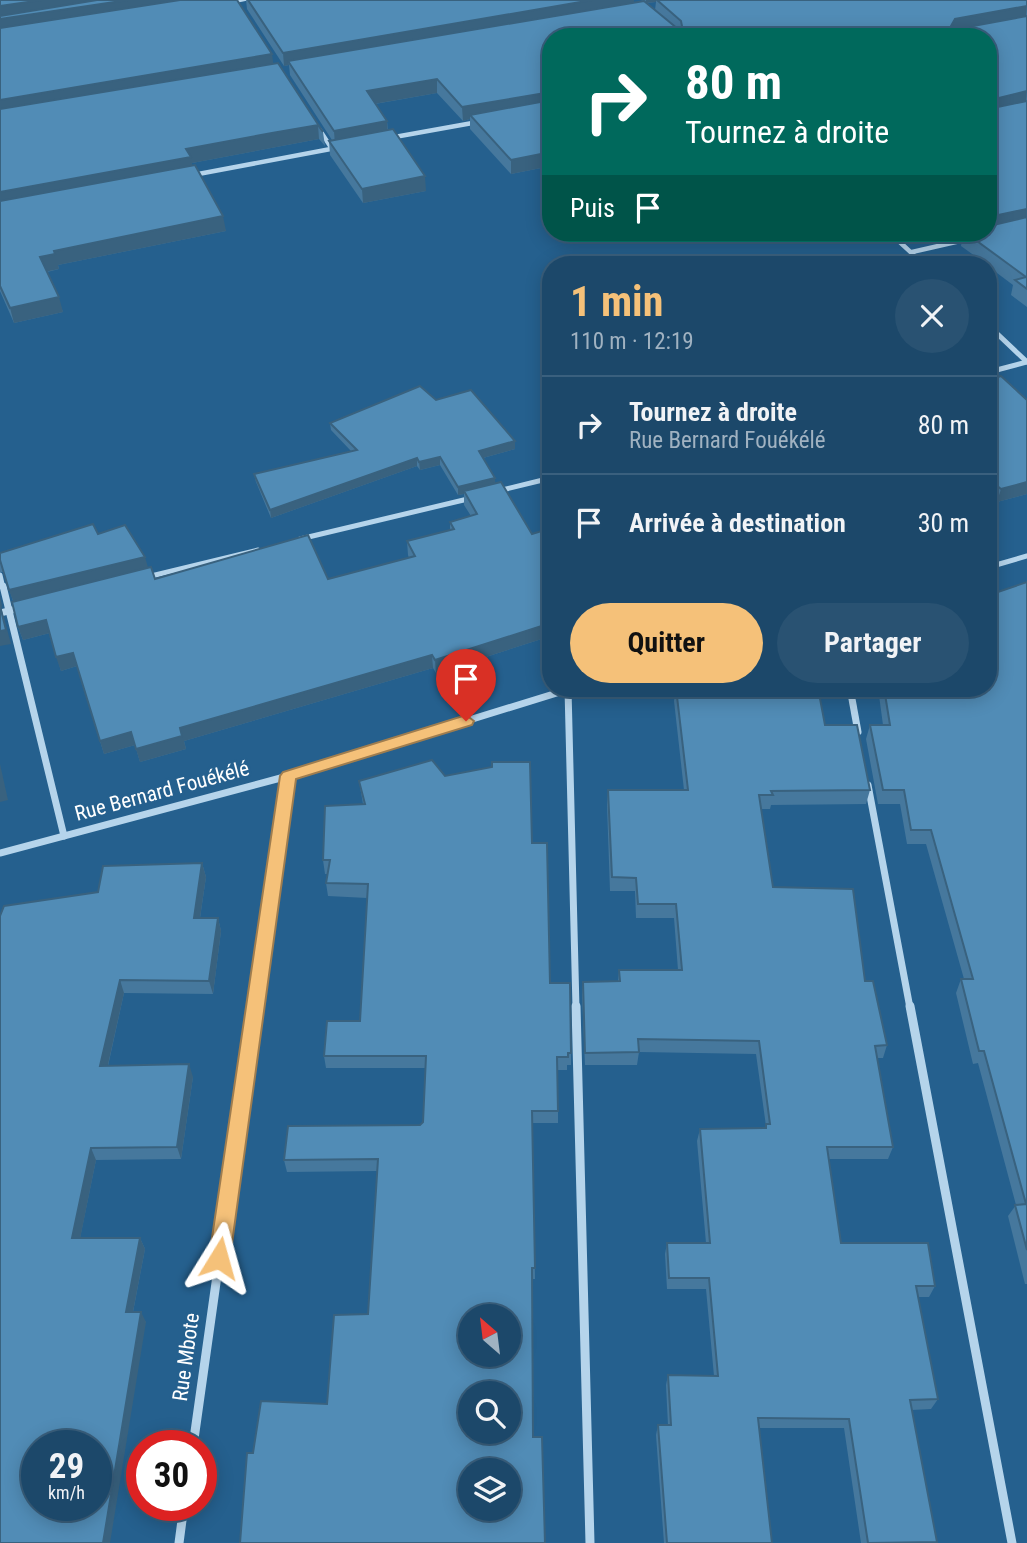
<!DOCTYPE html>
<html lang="fr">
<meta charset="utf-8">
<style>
:root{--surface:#1c486a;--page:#295272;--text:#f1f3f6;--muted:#a0b2c1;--line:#3a607e;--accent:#f5c179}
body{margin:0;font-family:"Roboto Condensed",sans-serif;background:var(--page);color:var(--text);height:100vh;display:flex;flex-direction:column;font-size:26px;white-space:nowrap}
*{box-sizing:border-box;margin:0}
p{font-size:23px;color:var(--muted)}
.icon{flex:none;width:38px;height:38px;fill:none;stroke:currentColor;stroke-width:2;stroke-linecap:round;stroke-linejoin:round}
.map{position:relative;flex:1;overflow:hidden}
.sheet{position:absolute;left:542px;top:256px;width:455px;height:441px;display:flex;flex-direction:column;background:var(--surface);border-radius:28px;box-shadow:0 4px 18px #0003,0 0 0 2px var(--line)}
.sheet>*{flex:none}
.top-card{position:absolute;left:542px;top:28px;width:455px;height:214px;border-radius:28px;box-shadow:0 4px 18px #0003,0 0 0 2px var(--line);background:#00695c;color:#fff;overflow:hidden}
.needle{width:46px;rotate:332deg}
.fabs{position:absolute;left:458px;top:1304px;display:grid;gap:14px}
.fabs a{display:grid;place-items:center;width:63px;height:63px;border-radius:50%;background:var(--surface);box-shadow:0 4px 18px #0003,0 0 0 2px var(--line);font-size:35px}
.speed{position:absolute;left:21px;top:1430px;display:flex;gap:14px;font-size:35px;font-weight:700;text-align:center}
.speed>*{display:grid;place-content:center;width:91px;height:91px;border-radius:50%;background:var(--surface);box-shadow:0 4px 18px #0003,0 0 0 2px var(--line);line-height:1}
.speed small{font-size:18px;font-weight:400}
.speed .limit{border:10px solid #d22;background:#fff;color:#111}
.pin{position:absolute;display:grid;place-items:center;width:60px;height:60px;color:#fff;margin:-72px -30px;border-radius:50% 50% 50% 0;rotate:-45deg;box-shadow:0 0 7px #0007}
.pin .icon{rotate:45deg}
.me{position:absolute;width:77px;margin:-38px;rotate:8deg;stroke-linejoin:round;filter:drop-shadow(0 0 5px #0008)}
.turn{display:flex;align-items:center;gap:24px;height:147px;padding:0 28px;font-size:32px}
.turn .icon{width:91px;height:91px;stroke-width:2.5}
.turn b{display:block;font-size:49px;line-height:60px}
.then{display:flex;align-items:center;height:66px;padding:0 28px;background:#0003;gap:14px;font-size:26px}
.round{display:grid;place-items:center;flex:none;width:74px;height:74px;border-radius:37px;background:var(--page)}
.summary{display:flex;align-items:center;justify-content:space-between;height:119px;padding:0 28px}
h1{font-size:42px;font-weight:700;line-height:52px;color:var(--accent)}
.button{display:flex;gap:14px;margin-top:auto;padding:14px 28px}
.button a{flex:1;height:80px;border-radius:42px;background:var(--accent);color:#111;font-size:28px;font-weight:700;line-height:80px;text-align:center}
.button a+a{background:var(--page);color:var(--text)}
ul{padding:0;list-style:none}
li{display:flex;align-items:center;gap:21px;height:98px;padding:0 28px;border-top:2px solid var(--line)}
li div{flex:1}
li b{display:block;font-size:26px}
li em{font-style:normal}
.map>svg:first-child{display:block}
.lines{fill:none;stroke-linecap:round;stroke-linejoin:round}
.minor-far3{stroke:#b5d4eb;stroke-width:4.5}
.minor-far2{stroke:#b5d4eb;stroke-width:5}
.minor-far1{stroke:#b5d4eb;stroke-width:7}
.minor{stroke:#b5d4eb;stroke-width:9}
.tertiary{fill:#b5d4eb;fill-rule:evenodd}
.wall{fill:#46789d;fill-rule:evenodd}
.shaded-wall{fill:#39627f}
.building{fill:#518cb6;stroke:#39627f;stroke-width:2;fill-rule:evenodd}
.route{fill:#f5c179;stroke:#9f7d4f;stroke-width:2}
.labels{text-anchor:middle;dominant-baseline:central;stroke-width:5;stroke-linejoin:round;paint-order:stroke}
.street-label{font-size:21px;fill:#fff;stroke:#25608e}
</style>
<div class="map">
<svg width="1027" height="1543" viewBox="0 0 1027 1543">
<rect width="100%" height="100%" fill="#25608e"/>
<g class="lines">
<!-- minor-far3 -->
<g class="minor-far3">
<polyline points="319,129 332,149"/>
<polyline points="389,138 478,122"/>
<polyline points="193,175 336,148"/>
<polyline points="890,233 918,259"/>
<polyline points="912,252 969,239"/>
</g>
<!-- minor-far2 -->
<g class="minor-far2">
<polyline points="916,257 924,264"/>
<polyline points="989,326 1027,362"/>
<polyline points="989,372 1027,362"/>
<polyline points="498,491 551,478"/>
<polyline points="300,539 472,498"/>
<polyline points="989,567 1027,556"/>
<polyline points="0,575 3,588"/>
<polyline points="147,577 258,550"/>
</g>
<!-- minor-far1 -->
<g class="minor-far1">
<polyline points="3,586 64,836"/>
<polyline points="0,613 20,608"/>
<polyline points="850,688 858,732"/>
<polyline points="568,689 576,1008"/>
<polyline points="868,785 910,1008"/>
<polyline points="0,853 288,776 573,688"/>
<polyline points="255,1008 288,776"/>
</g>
<!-- minor -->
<g class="minor">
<polyline points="576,1006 590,1543"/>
<polyline points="910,1006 1012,1543"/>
<polyline points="193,1446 255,1006"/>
<polyline points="179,1543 184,1505"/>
</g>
<!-- tertiary -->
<polygon class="tertiary" points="234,0 250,0 222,6 219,4"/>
</g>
<!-- wall -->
<g class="wall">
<polygon points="0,0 273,63 323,132 325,146 319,139 192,163 192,166 226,231 58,265 59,269 47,272 63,312 14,323 0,291"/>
<path d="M 246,0 L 634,0 L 634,3 L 643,1 L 641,0 L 1027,0 L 1027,307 L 1011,295 L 1013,285 L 989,267 L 989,264 L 986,264 L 961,246 L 963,235 L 951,238 L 944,233 L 989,233 L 989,37 L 551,37 L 551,166 L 511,174 L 470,129 L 470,119 L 463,121 L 437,93 L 375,104 L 387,121 L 388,130 L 426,191 L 363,203 L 330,155 L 329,141 L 332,140 L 290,75 L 289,65 L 284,66 L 247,9 ZM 656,2 L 655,10 L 647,3 Z"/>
<polygon points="436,400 515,449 483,458 495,484 532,534 551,528 551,636 436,673 433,668 184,741 186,749 140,762 135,745 104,754 77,666 61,671 50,633 23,640 18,627 13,601 4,572 0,572 0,553 98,534 148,568 155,579 328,579 409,558 408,555 407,541 450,530 450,522 471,516 464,505 464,494 458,495 440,465 420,470 417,466 271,518 256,482 254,474 351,451 331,430 330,423"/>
<polygon points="1027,400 1027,494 997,502 991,497 989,498"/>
<polygon points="1027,582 1027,1284 1025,1284 1008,1216 1016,1205 978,1063 973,1064 956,993 961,979 964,979 926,844 907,844 900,804 878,804 866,739 870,725 883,725 878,688 989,688"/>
<polygon points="676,688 825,725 870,790 866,804 771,805 770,809 761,809 773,887 865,981 887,1045 883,1058 877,1058 893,1147 888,1159 829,1159 841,1243 935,1286 929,1297 918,1297 938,1399 931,1409 912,1410 937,1543 861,1543 844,1428 759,1428 772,1543 664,1543 656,1435 658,1425 668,1425 666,1385 668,1375 714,1376 706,1289 667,1289 665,1254 667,1243 706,1243 697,1141 700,1129 765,1128 766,1126 756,1054 639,1052 637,1065 585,1065 582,995 583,982 618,981 619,970 678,970 674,918 636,918 635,891 610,891 607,805 608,790 684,790 674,701"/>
<polygon points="445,776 532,843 550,983 571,1053 571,1065 567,1065 567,1070 558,1070 558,1123 532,1123 535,1279 532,1279 253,1453 327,1404 368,1314 378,1171 287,1172 284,1160 420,1125 423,1122 426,1068 326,1068 324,1056 360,1021 367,898 328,896 326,883 328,874 325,874 323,860 363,804 359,781"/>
<polygon points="202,863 206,877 200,918 218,918 221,931 213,994 124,993 108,1066 193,1077 181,1159 96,1160 80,1238 140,1238 145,1249 133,1312 146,1322 0,1543 98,892"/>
</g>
<!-- shaded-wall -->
<g class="shaded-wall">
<polygon points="42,0 218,0 0,33 0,6"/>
<polygon points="592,0 634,0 634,6 288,61 289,65 284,66 283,53"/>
<polygon points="646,0 656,0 656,2 646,3"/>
<polygon points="1027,6 1026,18 950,37 951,26 955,19"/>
<polygon points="272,54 274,68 0,115 0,100"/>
<polygon points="437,79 437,93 368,105 367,91"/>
<polygon points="1027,91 1026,104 989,113 990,100"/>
<polygon points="551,92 551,105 470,115 470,119 463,121 462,107"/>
<polygon points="387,121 388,135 335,145 334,131"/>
<polygon points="318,125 319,139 192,163 193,171 0,207 0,192 186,149"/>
<polygon points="551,152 551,166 511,174 511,160"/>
<polygon points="425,176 426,191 363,203 362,189"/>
<polygon points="1027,209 1027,222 989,230 989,217"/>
<polygon points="223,216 226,231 58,265 59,269 44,272 40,257 54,251"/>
<polygon points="952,233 964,233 963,235 951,238"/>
<polygon points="59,297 63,312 14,323 10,308"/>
<polygon points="515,441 515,449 479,459 479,451"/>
<polygon points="440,457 440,465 420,470 419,462"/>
<polygon points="417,458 417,466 271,518 270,510"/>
<polygon points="495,478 495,486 464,491 464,494 458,495 458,487"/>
<polygon points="1027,482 1027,494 997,502 1001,489"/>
<polygon points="995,484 991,497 989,498 989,486"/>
<polygon points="145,557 149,571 14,603 9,590"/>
<polygon points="0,596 2,606 1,607 11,644 0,646"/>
<polygon points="46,620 50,633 23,640 18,627"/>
<polygon points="551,623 551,636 436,673 435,660"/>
<polygon points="73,653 77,666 61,671 56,657"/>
<polygon points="432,655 433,668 184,741 186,749 140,762 136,749 180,728"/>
<polygon points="131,732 135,745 104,754 100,741"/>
<polygon points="0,764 8,800 0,802"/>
<polygon points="202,863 206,877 198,931 194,918"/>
<polygon points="218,918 221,931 213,994 209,981"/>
<polygon points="120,980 124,993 105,1078 100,1066"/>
<polygon points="189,1064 193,1077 181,1159 177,1147"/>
<polygon points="91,1148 96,1160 78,1249 72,1238"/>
<polygon points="140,1238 145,1249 131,1322 126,1312"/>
<polygon points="141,1312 146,1322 110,1543 103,1543"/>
</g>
<!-- building -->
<g class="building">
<polygon points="0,0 42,0 0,6"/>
<polygon points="97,0 128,0 0,19 0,16"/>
<polygon points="180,0 237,0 272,54 0,100 0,28"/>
<polygon points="248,0 592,0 283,53"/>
<polygon points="657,0 1027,0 1027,6 955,19 951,26 957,29 1027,16 1027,91 990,100 989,102 989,37 551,37 551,92 462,107 437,79 367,91 387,121 334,131 288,61 644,1 678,29 682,26 681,21"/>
<polygon points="278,63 323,132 318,125 272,133 186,149 191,157 0,192 0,109"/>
<polygon points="551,100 551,152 511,160 470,115"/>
<polygon points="1027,101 1027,209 989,217 989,106 993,108"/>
<polygon points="393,129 425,176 362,189 329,141"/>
<polygon points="195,165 223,216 54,251 55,254 40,257 59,297 10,308 0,286 0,201"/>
<polygon points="1027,217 1027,289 1015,280 1026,277 966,233 989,233 989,226"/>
<polygon points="1001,376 1027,400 1027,482 1001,489 995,484 989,486 989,380"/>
<polygon points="420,386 436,400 471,390 515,441 479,451 495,478 458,487 440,457 419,462 417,458 270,510 254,474 357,450 330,423"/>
<polygon points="501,482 532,534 551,528 551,623 435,660 432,655 180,728 182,736 136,749 131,732 100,741 73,653 56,657 46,620 18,627 12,602 151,567 155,579 308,535 328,579 415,556 407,541 454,529 450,522 477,514 464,491"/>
<polygon points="93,524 98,534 125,525 145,557 9,590 0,560 0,553"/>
<polygon points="1027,582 1027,1250 1015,1205 1026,1204 984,1051 979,1051 961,979 973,979 931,830 911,830 904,790 883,790 870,725 890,725 884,688 989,688 989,595"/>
<polygon points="0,606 6,630 0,631"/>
<polygon points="676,688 818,688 825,725 857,725 870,790 771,791 773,795 759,795 773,887 853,889 865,981 873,981 887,1045 875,1046 893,1147 827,1147 841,1243 928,1243 935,1286 916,1286 938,1399 910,1400 937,1542 868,1543 849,1419 758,1418 772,1543 667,1543 658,1425 671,1425 668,1375 718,1376 709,1278 669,1278 667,1243 710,1243 700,1129 766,1128 766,1124 770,1124 759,1041 638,1039 639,1052 585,1053 583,982 620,981 619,970 682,970 676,904 638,904 636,878 612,877 608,790 688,790"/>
<path d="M 432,760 L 445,776 L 492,767 L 492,762 L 530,762 L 532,843 L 547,843 L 550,983 L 570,983 L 571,1053 L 568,1053 L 568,1057 L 557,1057 L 558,1111 L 532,1111 L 535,1268 L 532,1268 L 533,1437 L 542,1437 L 545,1543 L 240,1543 L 247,1453 L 253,1453 L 261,1401 L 327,1404 L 334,1315 L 368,1314 L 378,1159 L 284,1160 L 288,1126 L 420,1125 L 423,1122 L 426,1056 L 324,1056 L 327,1021 L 360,1021 L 368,884 L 326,883 L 330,860 L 323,860 L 325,806 L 365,804 L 359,781 ZM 471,1316 L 509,1316 L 509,1354 L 471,1354 ZM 471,1393 L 509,1393 L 509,1432 L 471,1432 ZM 471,1470 L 509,1470 L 509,1508 L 471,1508 Z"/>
<path d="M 202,863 L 194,918 L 218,918 L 209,981 L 120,980 L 100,1066 L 189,1064 L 177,1147 L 91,1148 L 72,1238 L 140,1238 L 126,1312 L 141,1312 L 103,1543 L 0,1543 L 0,916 L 4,906 L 98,892 L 103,866 ZM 37,1446 L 96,1446 L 96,1505 L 37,1505 Z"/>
</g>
<!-- route -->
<polygon class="route" points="466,715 474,721 472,725 296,779 230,1258 227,1265 219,1268 212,1265 209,1258 280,776 283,772"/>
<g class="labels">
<!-- street labels -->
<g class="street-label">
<text transform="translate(162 791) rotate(-15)">Rue Bernard Fouékélé</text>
<text transform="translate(186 1357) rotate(-82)">Rue Mbote</text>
</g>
</g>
</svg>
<div class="fabs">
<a><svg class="needle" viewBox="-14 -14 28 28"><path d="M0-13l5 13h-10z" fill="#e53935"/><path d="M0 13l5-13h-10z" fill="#a0b2c1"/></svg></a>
<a><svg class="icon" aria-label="search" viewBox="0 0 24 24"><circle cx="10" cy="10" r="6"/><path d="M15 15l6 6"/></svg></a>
<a><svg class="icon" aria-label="layers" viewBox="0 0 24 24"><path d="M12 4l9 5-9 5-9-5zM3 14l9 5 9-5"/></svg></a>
</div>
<div class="speed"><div>29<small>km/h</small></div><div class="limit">30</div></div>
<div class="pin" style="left:466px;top:721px;background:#d93025"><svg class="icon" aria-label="arrive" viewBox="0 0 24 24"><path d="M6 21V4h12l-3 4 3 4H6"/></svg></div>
<svg class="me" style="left:219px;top:1258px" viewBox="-20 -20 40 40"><path d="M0-17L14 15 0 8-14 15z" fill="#f5c179" stroke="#fff" stroke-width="4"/></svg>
<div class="top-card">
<div class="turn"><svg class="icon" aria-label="right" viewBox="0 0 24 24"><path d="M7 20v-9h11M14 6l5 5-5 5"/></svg><div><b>80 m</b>Tournez à droite</div></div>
<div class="then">Puis<svg class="icon" aria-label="arrive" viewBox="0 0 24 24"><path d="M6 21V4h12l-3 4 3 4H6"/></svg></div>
</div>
<section class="sheet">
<div class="summary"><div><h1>1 min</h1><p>110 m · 12:19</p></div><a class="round"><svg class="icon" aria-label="close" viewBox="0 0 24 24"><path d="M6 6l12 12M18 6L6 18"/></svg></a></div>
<ul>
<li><svg class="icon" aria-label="right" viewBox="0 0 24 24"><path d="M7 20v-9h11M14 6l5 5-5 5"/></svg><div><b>Tournez à droite</b><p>Rue Bernard Fouékélé</p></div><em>80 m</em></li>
<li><svg class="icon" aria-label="arrive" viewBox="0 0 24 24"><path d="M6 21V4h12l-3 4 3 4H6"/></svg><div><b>Arrivée à destination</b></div><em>30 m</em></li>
</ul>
<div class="button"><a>Quitter</a><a>Partager</a></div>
</section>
</div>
